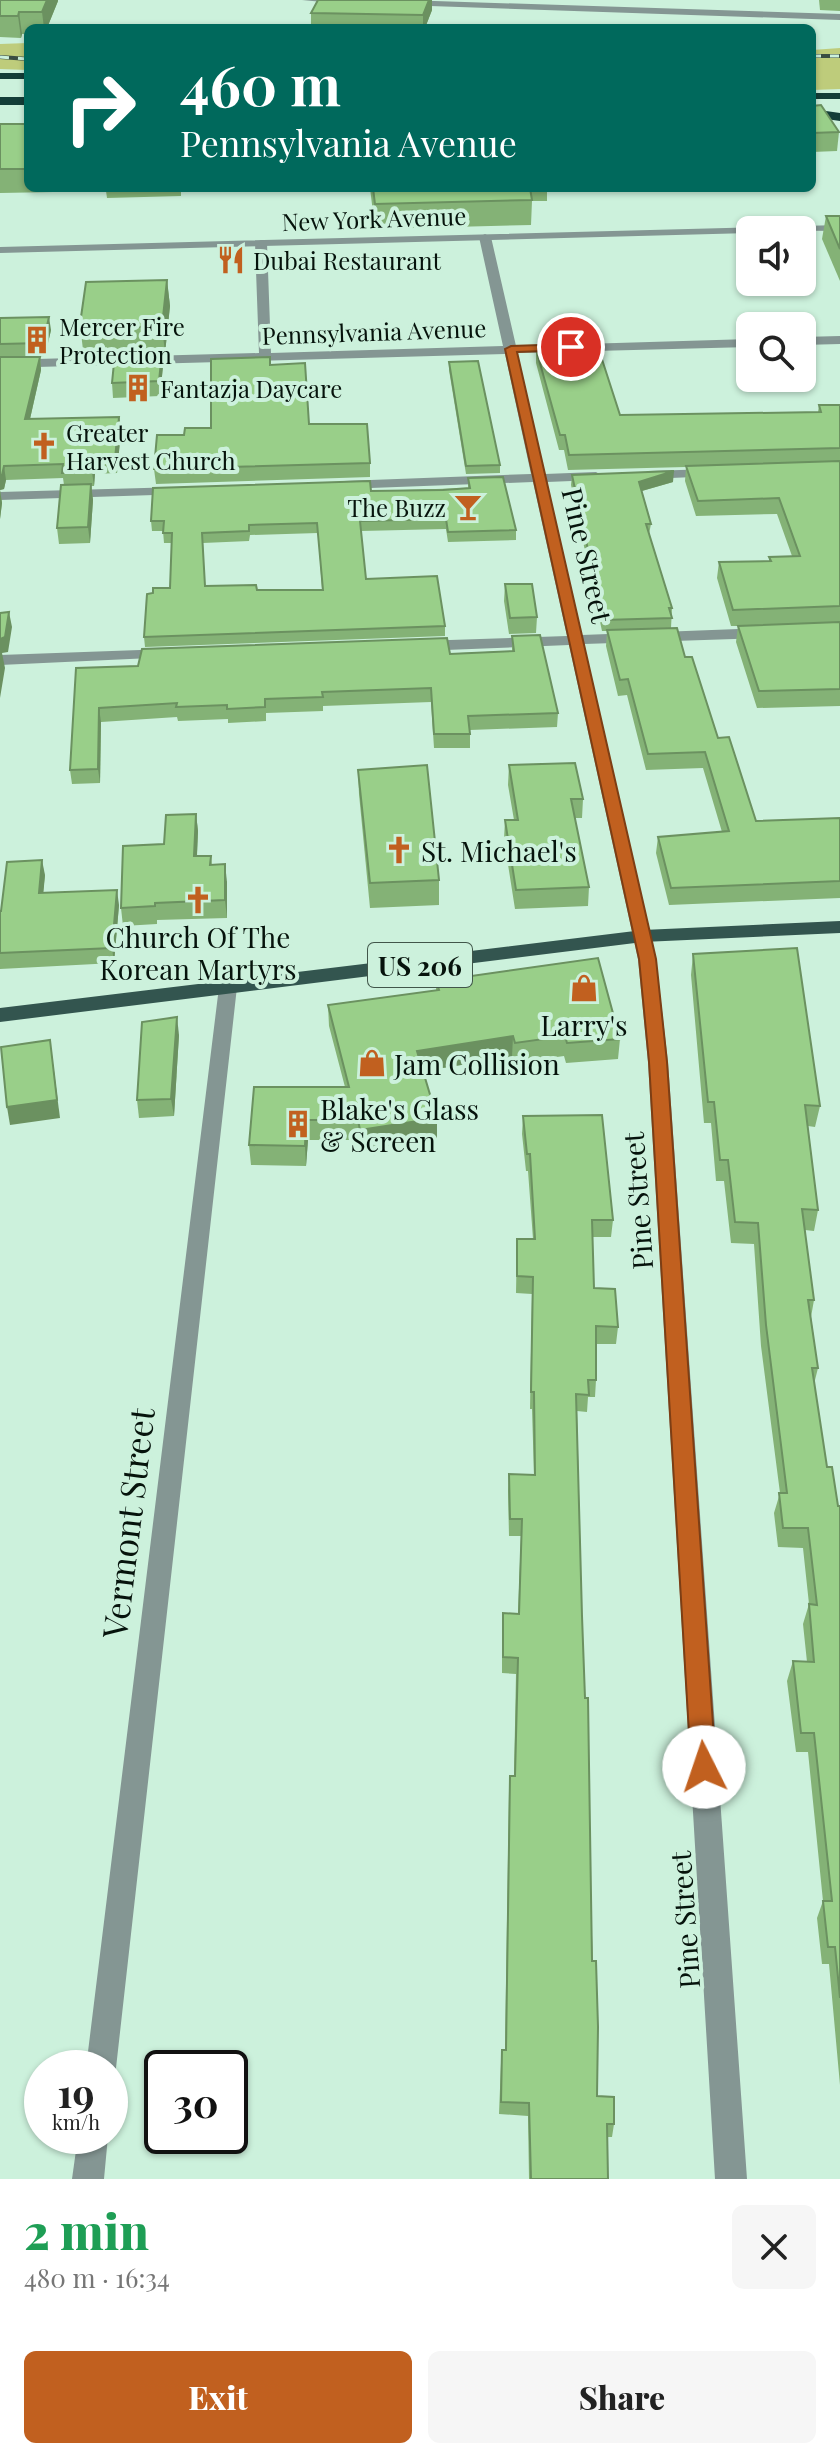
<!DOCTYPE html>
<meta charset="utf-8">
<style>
:root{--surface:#fff;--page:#f6f6f6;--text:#222;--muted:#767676;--accent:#c1601f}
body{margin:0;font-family:"Playfair Display",serif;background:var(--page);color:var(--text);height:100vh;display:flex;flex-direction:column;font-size:30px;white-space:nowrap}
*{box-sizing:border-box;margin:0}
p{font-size:26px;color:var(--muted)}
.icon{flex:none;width:44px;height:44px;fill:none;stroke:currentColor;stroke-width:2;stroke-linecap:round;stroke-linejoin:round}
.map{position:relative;height:2179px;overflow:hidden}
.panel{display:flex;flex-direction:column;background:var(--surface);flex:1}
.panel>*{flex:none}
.guide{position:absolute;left:24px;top:24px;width:792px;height:168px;border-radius:12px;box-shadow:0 2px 6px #0004;background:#00695c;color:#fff;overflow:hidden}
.buttons{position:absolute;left:736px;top:216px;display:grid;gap:16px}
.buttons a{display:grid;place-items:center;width:80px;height:80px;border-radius:12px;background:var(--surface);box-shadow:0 2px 6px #0004;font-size:40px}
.speed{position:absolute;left:24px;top:2050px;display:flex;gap:16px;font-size:40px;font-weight:700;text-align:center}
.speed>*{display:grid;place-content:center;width:104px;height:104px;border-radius:50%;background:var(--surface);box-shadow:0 2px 6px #0004;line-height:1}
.speed small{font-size:20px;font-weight:400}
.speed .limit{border:4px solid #111;border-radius:12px;background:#fff;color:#111}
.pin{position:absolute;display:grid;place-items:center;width:68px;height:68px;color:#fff;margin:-34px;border:4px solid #fff;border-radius:50%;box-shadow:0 2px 8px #0007}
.me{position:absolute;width:88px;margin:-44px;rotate:356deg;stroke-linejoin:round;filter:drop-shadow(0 0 6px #0008)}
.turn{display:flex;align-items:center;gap:28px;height:168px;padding:0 24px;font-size:36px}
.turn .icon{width:104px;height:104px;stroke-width:2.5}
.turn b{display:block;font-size:56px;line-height:68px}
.round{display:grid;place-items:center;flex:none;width:84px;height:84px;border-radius:12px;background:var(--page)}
.summary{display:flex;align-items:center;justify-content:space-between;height:136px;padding:0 24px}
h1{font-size:48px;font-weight:800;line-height:60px;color:#1e9e55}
.button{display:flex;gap:16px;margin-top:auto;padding:16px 24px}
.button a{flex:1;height:92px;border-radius:12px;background:var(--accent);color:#fff;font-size:32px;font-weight:800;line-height:92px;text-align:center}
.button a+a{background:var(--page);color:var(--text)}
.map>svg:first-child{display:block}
.green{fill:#becc7b}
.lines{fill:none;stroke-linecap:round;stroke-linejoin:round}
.minor{fill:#849693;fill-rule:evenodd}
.tertiary{fill:#849693;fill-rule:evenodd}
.primary{fill:#33554f;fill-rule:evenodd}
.motorway{fill:#143e38;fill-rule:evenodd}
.rail-casing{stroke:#3a4d43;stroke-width:4}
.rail{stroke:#ccf1dc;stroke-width:3;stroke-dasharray:9;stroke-linecap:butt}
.wall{fill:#84b276;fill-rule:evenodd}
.shaded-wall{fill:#6b9160}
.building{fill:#99cf89;stroke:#6b9160;stroke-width:2;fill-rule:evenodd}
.route{fill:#c1601f;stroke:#7d3e14;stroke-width:2}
.labels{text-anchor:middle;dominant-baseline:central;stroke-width:8;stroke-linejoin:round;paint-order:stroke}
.far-street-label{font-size:24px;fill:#06130c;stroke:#ccf1dc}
.far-poi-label{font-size:24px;fill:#06130c;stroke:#ccf1dc;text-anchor:start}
.shield{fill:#ccf1dc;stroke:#41564a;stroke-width:2}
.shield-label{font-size:26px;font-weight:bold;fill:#06130c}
.street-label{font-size:28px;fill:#06130c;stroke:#ccf1dc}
.poi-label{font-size:28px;fill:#06130c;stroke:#ccf1dc;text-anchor:start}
.near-street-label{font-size:34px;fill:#06130c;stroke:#ccf1dc}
</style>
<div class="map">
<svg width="840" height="2179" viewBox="0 0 840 2179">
<rect width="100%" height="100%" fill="#ccf1dc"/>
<!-- green -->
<g class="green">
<polygon points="28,43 28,70 0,69 0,44"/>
<polygon points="840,48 840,89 812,90 812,50"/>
</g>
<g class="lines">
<!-- minor -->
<g class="minor">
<polygon points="302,0 348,0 348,1 344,4"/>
<polygon points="404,0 840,14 840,20 401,5"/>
<polygon points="485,234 491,237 516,346 750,339 750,347 517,353 545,474 596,472 603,476 596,480 547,482 582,635 764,628 772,633 764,638 584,644 656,959 668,1062 747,2179 715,2179 648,1062 638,959 569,645 420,651 412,646 420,641 567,636 533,482 344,489 337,485 344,481 531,474 505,354 0,368 0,360 259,353 255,243 261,240 267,243 271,353 503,346 479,237"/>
<polygon points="840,336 840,344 802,345 802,337"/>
<polygon points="712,469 717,470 717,476 648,479 641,475 648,471"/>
<polygon points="180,487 185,488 185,494 0,500 0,492"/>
<polygon points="168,649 176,654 173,657 0,665 0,655"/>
<polygon points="228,981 237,987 116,2068 110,2079 110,2068 86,2068 219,987"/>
<polygon points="78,2136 108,2136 104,2179 72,2179"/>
</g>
<!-- tertiary -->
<polygon class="tertiary" points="840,225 840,231 750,230 750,233 0,253 0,247"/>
<!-- primary -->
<polygon class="primary" points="840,921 840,933 643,942 0,1022 0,1008 643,930"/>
<!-- motorway -->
<g class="motorway">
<rect x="0" y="73" width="28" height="6"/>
<rect x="812" y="93" width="28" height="6"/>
<rect x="0" y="97" width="28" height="8"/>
<polygon points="812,109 840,113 840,121 812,117"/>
</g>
<defs>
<g id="rail">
<polyline points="812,56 840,56"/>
<polyline points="0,57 28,59"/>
</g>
</defs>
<!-- rail casing -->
<use href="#rail" class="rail-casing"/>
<!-- rail -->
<use href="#rail" class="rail"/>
</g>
<!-- wall -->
<g class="wall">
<polygon points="0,0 58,0 58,1 47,28 28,28 28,34 22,34 21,38 0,37"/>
<polygon points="318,0 435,0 432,0 432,10 425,28 311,28 311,13"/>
<polygon points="819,0 840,0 840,11 820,10"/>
<polygon points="812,106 839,132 837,151 812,152"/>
<polygon points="0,124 28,124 28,188 181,188 181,196 107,198 106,191 0,193"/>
<polygon points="370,188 547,188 547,201 532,201 531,225 375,229"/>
<polygon points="826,216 840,216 840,281 822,239"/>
<polygon points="167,280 170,306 165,353 162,353 163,366 160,396 113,398 112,383 118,353 118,349 83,350 80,324"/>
<polygon points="0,318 51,330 45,356 5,357 40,357 41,370 30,419 119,417 121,430 117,473 95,474 94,486 91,486 93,500 90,543 59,544 57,528 64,485 63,478 6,480 4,489 0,490 2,503 0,519"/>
<polygon points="536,349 620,415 818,412 819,405 840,405 840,706 757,708 736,642 738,626 731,626 717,578 719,562 769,561 769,557 792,556 777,514 696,516 685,481 686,467 568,470 564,450 559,450 536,363"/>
<polygon points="449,362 500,465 500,473 466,474 449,370"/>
<polygon points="270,365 309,424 370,463 370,477 156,484 154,469 211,428"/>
<polygon points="572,475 673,482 642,491 651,524 649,534 672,608 671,628 685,657 718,738 756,821 840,818 840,898 669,905 656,853 658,837 722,832 703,768 646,770 627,695 618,696 606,646 607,631 602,631 571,485"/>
<path d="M 468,478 L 516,530 L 516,540 L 448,542 L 446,529 L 361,531 L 366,579 L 445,626 L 445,636 L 145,647 L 144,637 L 153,593 L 170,588 L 172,543 L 164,543 L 163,531 L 152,531 L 151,521 L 371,491 L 468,488 ZM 318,533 L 322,590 L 257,590 L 205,586 L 203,543 L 249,541 L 250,535 Z"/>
<polygon points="505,584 537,617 536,633 509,634 504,601"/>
<polygon points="512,636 558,713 557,727 470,730 470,748 434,748 431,702 323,706 323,711 266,713 266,721 228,723 228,719 178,721 177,717 101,722 100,783 72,784 70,770 76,668 512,651"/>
<polygon points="509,765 583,799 582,818 575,818 589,887 588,906 515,909 504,839 505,820 514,820 508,785"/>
<polygon points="358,770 439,880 439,905 370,908 359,794"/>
<polygon points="196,814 198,831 197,856 211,856 212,865 227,882 227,918 157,920 157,924 123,926 121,908 164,844"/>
<polygon points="45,875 43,892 119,905 114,963 0,969 0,911"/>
<polygon points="693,954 820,1106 815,1127 808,1126 818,1210 814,1231 805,1230 814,1300 811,1317 818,1368 814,1384 827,1467 838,1506 840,1506 840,2085 829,1964 822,1964 817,1918 823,1901 808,1752 796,1752 787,1681 793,1661 807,1662 803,1624 809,1604 803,1548 778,1547 774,1513 780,1493 761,1346 754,1244 731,1243 724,1181 716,1181 711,1123 704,1123 691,975"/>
<polygon points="436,981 620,1039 618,1059 566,1063 564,1056 514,1063 512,1057 423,1071 437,1118 437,1139 361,1150 358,1140 308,1140 306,1166 251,1165 249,1145 345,1087 329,1026 328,1005 436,991"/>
<polygon points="179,1035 174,1116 139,1118 137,1100"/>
<polygon points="523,1116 613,1220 611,1237 592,1237 594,1288 618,1327 616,1344 596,1344 596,1380 595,1397 588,1397 587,1412 577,1411 582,1616 597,2096 614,2124 612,2137 607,2137 608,2179 529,2179 528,2116 499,2114 501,2063 502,2050 505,2050 509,1791 510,1776 514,1776 516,1674 502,1673 502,1629 503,1613 518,1614 521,1536 509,1536 508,1491 509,1474 534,1475 532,1409 530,1409 532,1294 516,1293 517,1239 533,1239 528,1171 526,1171 522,1134"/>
</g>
<!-- shaded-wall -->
<g class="shaded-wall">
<polygon points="47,0 58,0 58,1 47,28 44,28 42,12"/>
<polygon points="429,0 432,0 432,10 425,28 423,28 423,15"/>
<polygon points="19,12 22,34 21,38 18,16"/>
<polygon points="167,280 170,306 165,353 162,326"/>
<polygon points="49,317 51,330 45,356 43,343"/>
<polygon points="162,352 163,366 160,396 159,381"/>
<polygon points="40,357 41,370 27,432 25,419"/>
<polygon points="119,417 121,430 117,473 115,459"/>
<polygon points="93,460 95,474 94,486 92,472"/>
<polygon points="4,466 6,480 4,489 0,490 2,503 0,519 0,475"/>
<polygon points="674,471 673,482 638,492 639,482"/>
<polygon points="91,484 93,500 90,543 88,527"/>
<polygon points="9,612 12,627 8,652 2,653 5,668 0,698 0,639"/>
<polygon points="99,708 101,722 100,783 98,769"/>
<polygon points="196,814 198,831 196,874 194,856"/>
<polygon points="42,860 45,875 42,908 39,893"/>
<polygon points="225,864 227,882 227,918 225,900"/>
<polygon points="117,890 119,905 114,963 112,948"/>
<polygon points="177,1017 179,1035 174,1116 171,1099"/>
<polygon points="513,1036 512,1057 417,1072 417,1051"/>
<polygon points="50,1040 60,1118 10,1125 7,1107"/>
<polygon points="437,1118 437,1139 361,1150 360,1130"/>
<polygon points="306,1120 308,1140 306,1166 305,1146"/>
</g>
<!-- building -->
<g class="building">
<polygon points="0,0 47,0 42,12 19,12 18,16 0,16"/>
<polygon points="318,0 429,0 423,15 311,13"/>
<polygon points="821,105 839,132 812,133 812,106"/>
<rect x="0" y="124" width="28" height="45"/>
<polygon points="373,188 530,188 532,200 375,204"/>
<polygon points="826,216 840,216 840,249"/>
<polygon points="167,280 162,326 115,328 116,323 80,324 86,282"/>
<polygon points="49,317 43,343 0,344 0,318"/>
<polygon points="598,347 620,415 821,412 819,405 840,405 840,448 569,455 565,435 560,435 536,349"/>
<polygon points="162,352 159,381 112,383 115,353"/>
<polygon points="0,357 40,357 25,419 119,417 115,459 93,460 92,472 62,473 63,464 4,466 2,475 0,475"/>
<polygon points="270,357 270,365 305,363 309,424 367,424 370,463 154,469 157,435 184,435 185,428 211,428 211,359"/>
<polygon points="478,361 500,465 466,466 449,362"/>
<polygon points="840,461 840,606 733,610 719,562 771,561 769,557 800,556 779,498 698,501 686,466"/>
<polygon points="674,471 639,482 651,524 646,524 672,608 669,608 672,618 603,620 572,475"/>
<path d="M 503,477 L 516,530 L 448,532 L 446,519 L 360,521 L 366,579 L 437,576 L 445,626 L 144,637 L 147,594 L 153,593 L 153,588 L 170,588 L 172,533 L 163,533 L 164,521 L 151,521 L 153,488 L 370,481 L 371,491 L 443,490 L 470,488 L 468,478 ZM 317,523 L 323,590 L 257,590 L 256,585 L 205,586 L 202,533 L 249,531 L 249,525 Z"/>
<polygon points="91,484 88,527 57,528 61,485"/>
<polygon points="505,584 532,584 537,617 510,618"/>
<polygon points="9,612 5,637 0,639 0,613"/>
<polygon points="840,622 840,689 759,691 738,626"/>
<polygon points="677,628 685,657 692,657 718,738 729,737 756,821 840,818 840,881 671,888 658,837 729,831 705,752 648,754 628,679 620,680 607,630"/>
<polygon points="540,635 558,713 468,716 470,734 434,734 431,688 322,692 323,697 265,699 265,707 227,709 227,705 176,707 177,703 99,708 98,769 70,770 76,668 138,666 142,649 447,638 450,654 514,651 512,636"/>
<polygon points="575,763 583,799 571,799 589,887 516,890 505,820 518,820 509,765"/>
<polygon points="427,765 439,880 370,883 358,770"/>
<polygon points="196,814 194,856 211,856 210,865 225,864 225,900 155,903 155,906 121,908 123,846 164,844 166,815"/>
<polygon points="42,860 39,893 117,890 112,948 0,953 0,911 1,911 7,862"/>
<polygon points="797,948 820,1106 805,1105 818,1210 802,1209 814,1300 808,1300 818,1368 812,1368 827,1467 832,1467 838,1506 840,1506 840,1998 835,1947 828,1947 823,1901 832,1901 814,1733 801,1733 793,1661 814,1662 809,1604 817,1605 808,1528 783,1528 779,1493 787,1493 766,1325 758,1223 735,1222 728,1160 720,1160 714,1102 708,1102 693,954"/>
<polygon points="598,958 620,1039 567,1043 565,1036 515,1043 513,1036 417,1051 437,1118 360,1130 358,1120 306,1120 305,1146 249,1145 254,1087 349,1087 328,1005 439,990 436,981"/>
<polygon points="177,1017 171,1099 137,1100 142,1022"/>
<polygon points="50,1040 57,1100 7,1107 1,1047"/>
<polygon points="602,1115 613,1220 592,1220 594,1288 615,1289 618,1327 596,1326 596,1380 588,1380 589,1395 576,1394 582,1616 585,1698 588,1698 592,1961 596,1961 598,2027 597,2096 614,2097 614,2124 607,2124 608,2179 531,2179 529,2103 501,2102 502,2050 506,2050 510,1776 515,1776 518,1658 503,1657 503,1613 519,1614 522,1519 510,1519 509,1474 535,1475 534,1392 531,1392 533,1277 517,1276 517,1239 535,1239 530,1154 527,1154 523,1116"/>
</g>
<!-- route -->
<polygon class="route" points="571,344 576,347 575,350 517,352 656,959 667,1062 716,1767 712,1776 704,1779 695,1776 691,1767 649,1062 639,959 505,349 511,346"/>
<!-- icons -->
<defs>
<symbol id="restaurant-bare" viewBox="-9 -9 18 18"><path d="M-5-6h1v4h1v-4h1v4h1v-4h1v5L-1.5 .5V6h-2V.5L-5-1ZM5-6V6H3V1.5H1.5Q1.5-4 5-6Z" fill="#c1601f" stroke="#ccf1dc" stroke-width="2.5" paint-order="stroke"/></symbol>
<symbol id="building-bare" viewBox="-9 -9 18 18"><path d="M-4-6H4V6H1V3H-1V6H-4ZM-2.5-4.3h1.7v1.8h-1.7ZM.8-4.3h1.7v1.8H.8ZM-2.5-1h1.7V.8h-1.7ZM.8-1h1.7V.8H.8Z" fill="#c1601f" stroke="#ccf1dc" stroke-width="2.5" paint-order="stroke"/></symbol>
<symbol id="church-bare" viewBox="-9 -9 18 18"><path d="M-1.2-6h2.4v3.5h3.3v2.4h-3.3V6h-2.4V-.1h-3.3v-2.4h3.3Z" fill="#c1601f" stroke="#ccf1dc" stroke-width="2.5" paint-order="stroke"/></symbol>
<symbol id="bar-bare" viewBox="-9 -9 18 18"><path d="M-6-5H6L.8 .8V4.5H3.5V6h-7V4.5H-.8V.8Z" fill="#c1601f" stroke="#ccf1dc" stroke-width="2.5" paint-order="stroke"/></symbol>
<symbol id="shop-bare" viewBox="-9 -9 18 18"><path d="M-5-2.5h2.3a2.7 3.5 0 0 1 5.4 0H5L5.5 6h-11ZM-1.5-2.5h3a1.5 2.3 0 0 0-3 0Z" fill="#c1601f" stroke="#ccf1dc" stroke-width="2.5" paint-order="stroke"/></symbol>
</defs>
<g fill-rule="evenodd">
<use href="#restaurant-bare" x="211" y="240" width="40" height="40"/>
<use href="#building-bare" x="17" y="320" width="40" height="40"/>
<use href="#building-bare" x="118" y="368" width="40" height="40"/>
<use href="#church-bare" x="24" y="426" width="40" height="40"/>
<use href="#bar-bare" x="448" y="487" width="40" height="40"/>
<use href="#church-bare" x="379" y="830" width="40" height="40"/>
<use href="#church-bare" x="178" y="880" width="40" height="40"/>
<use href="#shop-bare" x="564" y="968" width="40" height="40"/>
<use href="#shop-bare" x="352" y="1043" width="40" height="40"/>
<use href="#building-bare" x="278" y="1104" width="40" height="40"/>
</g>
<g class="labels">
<!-- far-street labels -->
<g class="far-street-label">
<text transform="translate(374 218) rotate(-2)">New York Avenue</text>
<text transform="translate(374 331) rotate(-2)">Pennsylvania Avenue</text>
</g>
<!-- far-poi labels -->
<g class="far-poi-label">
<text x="253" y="260">Dubai Restaurant</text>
<text x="59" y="326">Mercer Fire<tspan x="59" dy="28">Protection</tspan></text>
<text x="160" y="388">Fantazja Daycare</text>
<text x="66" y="432">Greater<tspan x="66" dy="28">Harvest Church</tspan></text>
<text x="446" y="507" text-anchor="end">The Buzz</text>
</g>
<!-- shield labels -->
<rect class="shield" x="368" y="943" width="104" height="44" rx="6"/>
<g class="shield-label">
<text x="420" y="965">US 206</text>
</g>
<!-- street labels -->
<g class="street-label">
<text transform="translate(588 555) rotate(77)">Pine Street</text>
<text transform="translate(637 1201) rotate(-94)">Pine Street</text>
<text transform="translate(684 1920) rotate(-94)">Pine Street</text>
</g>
<!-- poi labels -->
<g class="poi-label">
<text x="421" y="850">St. Michael's</text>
<text x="198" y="936" text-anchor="middle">Church Of The<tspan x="198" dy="32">Korean Martyrs</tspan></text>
<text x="584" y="1024" text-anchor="middle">Larry's</text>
<text x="394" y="1063">Jam Collision</text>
<text x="320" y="1108">Blake's Glass<tspan x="320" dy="32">&amp; Screen</tspan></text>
</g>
<!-- near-street labels -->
<g class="near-street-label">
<text transform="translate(127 1523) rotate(-83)">Vermont Street</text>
</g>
</g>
</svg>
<div class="buttons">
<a><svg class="icon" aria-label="sound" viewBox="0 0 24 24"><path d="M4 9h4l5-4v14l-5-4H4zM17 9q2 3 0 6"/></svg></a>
<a><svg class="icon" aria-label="search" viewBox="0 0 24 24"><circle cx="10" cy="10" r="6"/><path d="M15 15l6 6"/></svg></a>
</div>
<div class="speed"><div>19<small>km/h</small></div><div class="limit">30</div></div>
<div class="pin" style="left:571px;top:347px;background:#d93025"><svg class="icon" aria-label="arrive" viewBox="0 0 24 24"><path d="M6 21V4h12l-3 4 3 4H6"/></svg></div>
<svg class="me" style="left:704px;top:1767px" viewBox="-20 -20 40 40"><circle r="19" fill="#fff"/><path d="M0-13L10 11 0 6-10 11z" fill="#c1601f"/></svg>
<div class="guide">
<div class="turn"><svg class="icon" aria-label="right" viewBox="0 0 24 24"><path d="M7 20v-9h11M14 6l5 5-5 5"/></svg><div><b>460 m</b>Pennsylvania Avenue</div></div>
</div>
</div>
<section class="panel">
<div class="summary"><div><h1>2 min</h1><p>480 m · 16:34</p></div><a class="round"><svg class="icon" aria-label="close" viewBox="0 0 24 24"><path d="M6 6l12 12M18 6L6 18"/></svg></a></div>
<div class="button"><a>Exit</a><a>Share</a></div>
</section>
